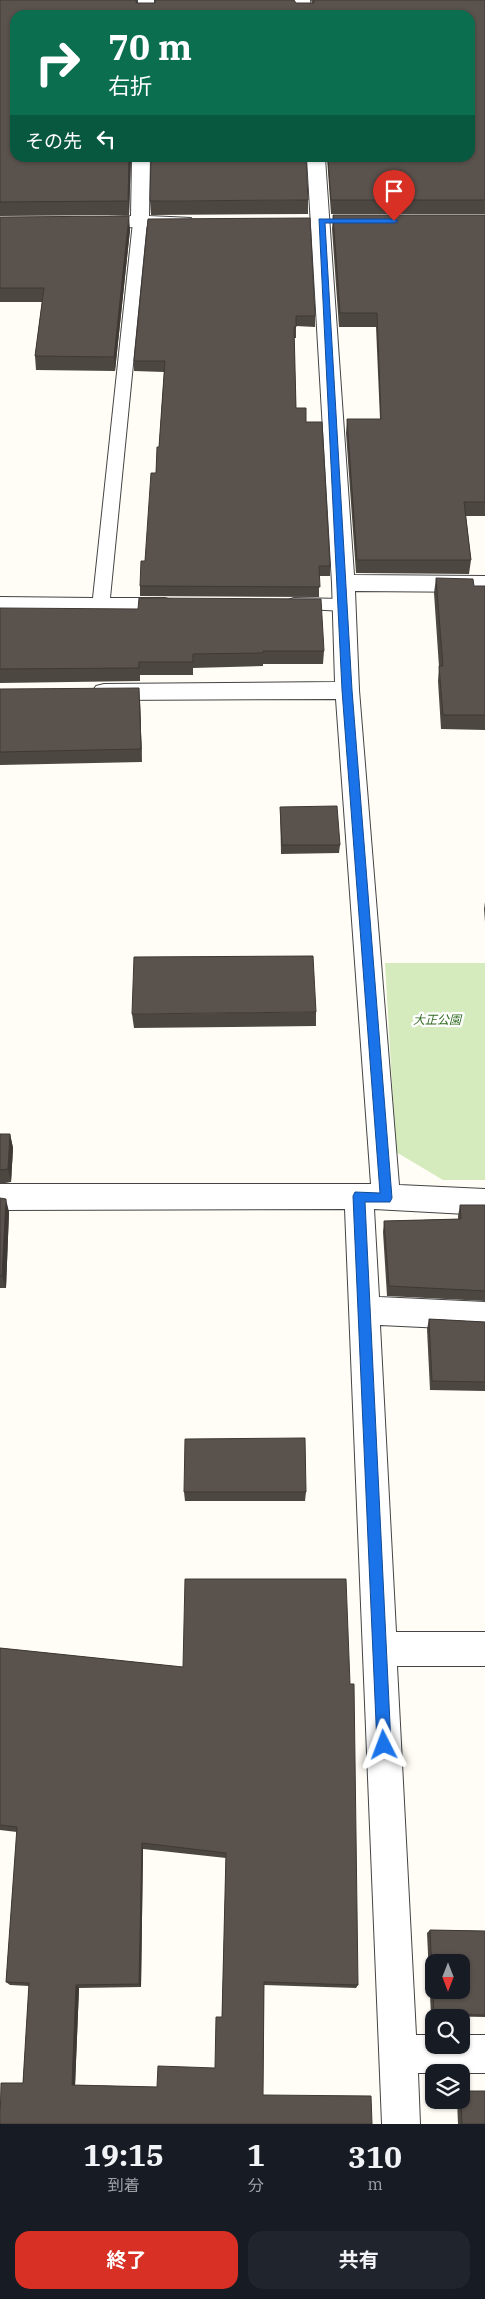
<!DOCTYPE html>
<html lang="ja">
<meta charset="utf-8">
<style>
:root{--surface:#171b24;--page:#20242c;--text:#f1f3f6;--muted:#9ea1a6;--accent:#d93025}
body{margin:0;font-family:"IBM Plex Serif","Noto Sans JP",serif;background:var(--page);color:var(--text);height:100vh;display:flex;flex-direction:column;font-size:19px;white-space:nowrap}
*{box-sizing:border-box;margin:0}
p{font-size:16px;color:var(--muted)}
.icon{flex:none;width:28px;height:28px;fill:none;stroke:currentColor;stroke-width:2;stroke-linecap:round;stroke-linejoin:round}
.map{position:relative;height:2124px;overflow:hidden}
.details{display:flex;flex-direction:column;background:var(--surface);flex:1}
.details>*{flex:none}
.top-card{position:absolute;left:10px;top:10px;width:465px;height:152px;border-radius:15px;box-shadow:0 1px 4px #0004;background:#0b6e4f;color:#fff;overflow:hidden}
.needle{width:32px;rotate:180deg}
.fabs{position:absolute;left:425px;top:1954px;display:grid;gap:10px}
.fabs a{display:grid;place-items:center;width:45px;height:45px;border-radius:10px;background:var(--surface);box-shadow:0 1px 4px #0004;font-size:25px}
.pin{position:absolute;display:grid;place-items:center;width:42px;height:42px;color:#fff;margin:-51px -21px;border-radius:50% 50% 50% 0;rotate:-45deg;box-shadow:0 0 5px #0007}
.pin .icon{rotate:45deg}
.me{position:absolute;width:55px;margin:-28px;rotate:357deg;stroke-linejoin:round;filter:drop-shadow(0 0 4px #0008)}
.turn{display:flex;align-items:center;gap:18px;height:105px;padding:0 15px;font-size:22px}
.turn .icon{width:65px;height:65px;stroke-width:2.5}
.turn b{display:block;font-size:35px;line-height:42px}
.then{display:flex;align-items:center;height:48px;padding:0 15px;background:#0003;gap:10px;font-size:19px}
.eta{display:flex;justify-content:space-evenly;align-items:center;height:85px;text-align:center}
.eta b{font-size:30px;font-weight:700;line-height:35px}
.action{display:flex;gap:10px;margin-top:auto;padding:10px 15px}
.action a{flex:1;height:58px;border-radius:15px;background:var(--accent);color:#fff;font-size:20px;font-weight:700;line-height:58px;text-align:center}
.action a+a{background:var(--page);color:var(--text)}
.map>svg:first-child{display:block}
.green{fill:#d5ebbd}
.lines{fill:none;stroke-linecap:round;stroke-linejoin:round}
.service-casing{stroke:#444;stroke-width:2}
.minor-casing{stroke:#444;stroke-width:2}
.service{fill:#fff;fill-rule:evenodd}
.minor{fill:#fff;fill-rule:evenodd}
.wall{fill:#4d4742;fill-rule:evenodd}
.shaded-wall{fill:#3f3936}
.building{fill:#5a524d;stroke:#3f3936;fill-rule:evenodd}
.route{fill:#1a73e8;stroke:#114b97}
.labels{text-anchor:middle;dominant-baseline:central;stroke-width:5;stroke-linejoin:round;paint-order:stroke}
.park-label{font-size:12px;font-style:italic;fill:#2f6b1f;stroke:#fff}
</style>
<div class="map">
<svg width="485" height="2124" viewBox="0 0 485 2124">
<rect width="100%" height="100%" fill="#fffdf5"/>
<!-- green -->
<polygon class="green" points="385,963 485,963 485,1180 443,1180 396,1152"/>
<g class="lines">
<defs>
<g id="service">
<polygon points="140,218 147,222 110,598 165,598 171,600 173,604 171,608 165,610 0,609 0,597 93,598 133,222"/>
<polygon points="294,598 344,599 350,601 352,605 350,609 344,611 288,608 286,604 288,600"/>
</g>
<g id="minor">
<rect x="138" y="0" width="16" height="15"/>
<polygon points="294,0 310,0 312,15 296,15"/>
<polygon points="132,158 150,158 149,216 191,218 193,222 191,226 92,228 85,226 83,222 85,218 131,216"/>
<polygon points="307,158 325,158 354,575 485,576 485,592 355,591 359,690 399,1185 485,1189 485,1215 374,1209 379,1297 485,1302 485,1330 380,1325 396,1632 485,1632 485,1666 397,1666 416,2035 434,2035 434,2045 461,2045 461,2035 485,2035 485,2073 418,2073 420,2124 382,2124 345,1209 0,1210 0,1184 371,1184 336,699 104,700 96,698 92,692 96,686 104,684 335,682 332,583"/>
</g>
</defs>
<!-- service casing -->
<use href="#service" class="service-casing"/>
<!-- minor casing -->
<use href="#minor" class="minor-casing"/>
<!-- service -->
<use href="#service" class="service"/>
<!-- minor -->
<use href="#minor" class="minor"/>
</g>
<!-- wall -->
<g class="wall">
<polygon points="0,0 137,0 137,3 312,3 311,0 485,0 485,214 331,214 327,158 323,158 470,158 470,15 15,158 131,158 129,215 0,216"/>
<polygon points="308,200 308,214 151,215 150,201"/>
<polygon points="333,215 485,215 485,516 466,516 471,560 469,574 356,573 346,433 347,419 380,419 376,327 339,327 332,229"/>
<polygon points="0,217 130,230 115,371 36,370 35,356 42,302 0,302"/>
<polygon points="148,219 315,316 315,327 296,326 296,338 294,338 296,408 306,422 330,566 330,576 319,576 319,597 140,596 140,586 145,561 159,447 164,372 134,371 134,361"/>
<polygon points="436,578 474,586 485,586 485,730 441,729 438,681 439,667 434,593"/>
<polygon points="0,608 324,651 323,664 263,664 263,666 193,668 193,675 140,675 140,681 0,683"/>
<polygon points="0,689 140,701 142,762 0,765"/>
<polygon points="280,807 340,845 339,853 281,854"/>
<polygon points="485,902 485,922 484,909"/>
<polygon points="316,1012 316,1026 134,1028 132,1014"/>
<polygon points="0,1134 10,1134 13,1148 11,1182 0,1184"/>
<polygon points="0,1198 9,1212 6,1288 0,1288"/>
<polygon points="460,1205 485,1205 485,1301 387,1296 383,1232 384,1221 458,1219 458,1216"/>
<polygon points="429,1319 485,1322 485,1391 430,1390 427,1329"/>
<polygon points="184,1492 306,1492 305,1501 185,1501"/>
<path d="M 0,1648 L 183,1667 L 358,1985 L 356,1988 L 264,1985 L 263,2095 L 372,2124 L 23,2083 L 29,1986 L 10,1985 L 6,1982 L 17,1832 L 0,1830 ZM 143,1849 L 226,1858 L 222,2017 L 215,2068 L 157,2087 L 75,2085 L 79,1988 L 141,1987 Z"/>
<polygon points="430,1930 485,1931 485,2017 431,2016 427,1933"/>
<polygon points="457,2100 461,2100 485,2124 458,2124"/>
</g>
<!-- shaded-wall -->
<g class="shaded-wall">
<polygon points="129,158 131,158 129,215 128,201"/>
<polygon points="129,216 130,230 115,371 114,357"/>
<polygon points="139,688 140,701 142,762 141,749"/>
<polygon points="10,1134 13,1148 11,1182 8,1169"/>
<polygon points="6,1199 9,1212 6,1288 2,1276"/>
<polygon points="142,1843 143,1849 141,1987 139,1984"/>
<polygon points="76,1985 79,1988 75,2087 72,2085"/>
</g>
<!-- building -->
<g class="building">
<polygon points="0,0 136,0 136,3 155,3 155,0 294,0 296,3 314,3 314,0 485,0 485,200 331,200 328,158 470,158 470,15 15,15 15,158 129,158 128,201 0,202"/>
<polygon points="151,158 306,158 308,200 150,201"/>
<polygon points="333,215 485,215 485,502 464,502 471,560 357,560 347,419 381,419 377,313 340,313"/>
<polygon points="129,216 114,357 35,356 44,288 0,288 0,217"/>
<polygon points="310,218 315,316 296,316 296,327 294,327 296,408 306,408 306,422 322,422 330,566 319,566 320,587 140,586 141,561 145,561 151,473 156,473 157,447 159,447 165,361 134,361 148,219"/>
<polygon points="436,578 473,579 474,586 485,586 485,715 443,715 439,666 443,666"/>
<polygon points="139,598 321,599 324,651 263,651 263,653 193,654 193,662 139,662 139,668 0,669 0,608 138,609"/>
<polygon points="139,688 141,749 0,752 0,689"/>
<polygon points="337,806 340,845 282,845 280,807"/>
<polygon points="313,956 316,1012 132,1014 134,957"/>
<polygon points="0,1134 10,1134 8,1169 0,1170"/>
<polygon points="0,1198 6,1199 2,1276 0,1276"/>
<polygon points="460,1205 485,1205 485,1291 389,1286 384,1221 461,1219"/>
<polygon points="429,1319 485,1322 485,1382 432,1381"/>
<polygon points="305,1438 306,1492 184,1492 185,1439"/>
<path d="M 185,1579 L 346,1579 L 350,1684 L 354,1684 L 358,1985 L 264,1982 L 263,2095 L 371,2096 L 372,2124 L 0,2124 L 1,2083 L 23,2083 L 29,1983 L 6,1982 L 17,1827 L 0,1825 L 0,1648 L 183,1667 ZM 142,1843 L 226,1853 L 222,2017 L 216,2017 L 215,2068 L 158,2066 L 157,2087 L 72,2085 L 76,1985 L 139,1984 Z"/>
<path d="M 430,1930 L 485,1931 L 485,2015 L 434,2014 ZM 434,1962 L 461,1962 L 461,1990 L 434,1990 Z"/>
<polygon points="461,2091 485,2091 485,2124 462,2124 461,2100"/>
</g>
<!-- route -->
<polygon class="route" points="319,219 394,219 398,221 394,223 325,223 352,690 392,1198 390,1202 365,1202 391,1745 389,1750 384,1752 379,1750 377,1745 353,1196 355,1192 380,1193 342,690"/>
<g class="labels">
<!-- park labels -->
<g class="park-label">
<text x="437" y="1019">大正公園</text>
</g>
</g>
</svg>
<div class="fabs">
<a><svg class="needle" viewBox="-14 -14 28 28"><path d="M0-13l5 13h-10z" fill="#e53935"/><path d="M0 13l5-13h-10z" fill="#9ea1a6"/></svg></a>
<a><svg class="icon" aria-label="search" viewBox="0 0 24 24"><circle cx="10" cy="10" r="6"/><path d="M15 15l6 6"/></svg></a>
<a><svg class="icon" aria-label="layers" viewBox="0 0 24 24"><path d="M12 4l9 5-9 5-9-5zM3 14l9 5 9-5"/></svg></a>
</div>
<div class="pin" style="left:394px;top:221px;background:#d93025"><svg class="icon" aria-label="arrive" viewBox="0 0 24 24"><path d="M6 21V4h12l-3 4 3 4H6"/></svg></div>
<svg class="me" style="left:384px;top:1745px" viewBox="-20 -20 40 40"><path d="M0-17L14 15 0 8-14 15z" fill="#1a73e8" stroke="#fff" stroke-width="4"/></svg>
<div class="top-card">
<div class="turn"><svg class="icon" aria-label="right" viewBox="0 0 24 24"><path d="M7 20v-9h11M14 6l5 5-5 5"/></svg><div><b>70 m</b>右折</div></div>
<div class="then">その先<svg class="icon" aria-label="left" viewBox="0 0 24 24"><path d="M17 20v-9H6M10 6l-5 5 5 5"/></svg></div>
</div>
</div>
<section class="details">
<div class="eta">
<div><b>19:15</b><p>到着</p></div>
<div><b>1</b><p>分</p></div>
<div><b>310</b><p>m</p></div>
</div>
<div class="action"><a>終了</a><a>共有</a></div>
</section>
